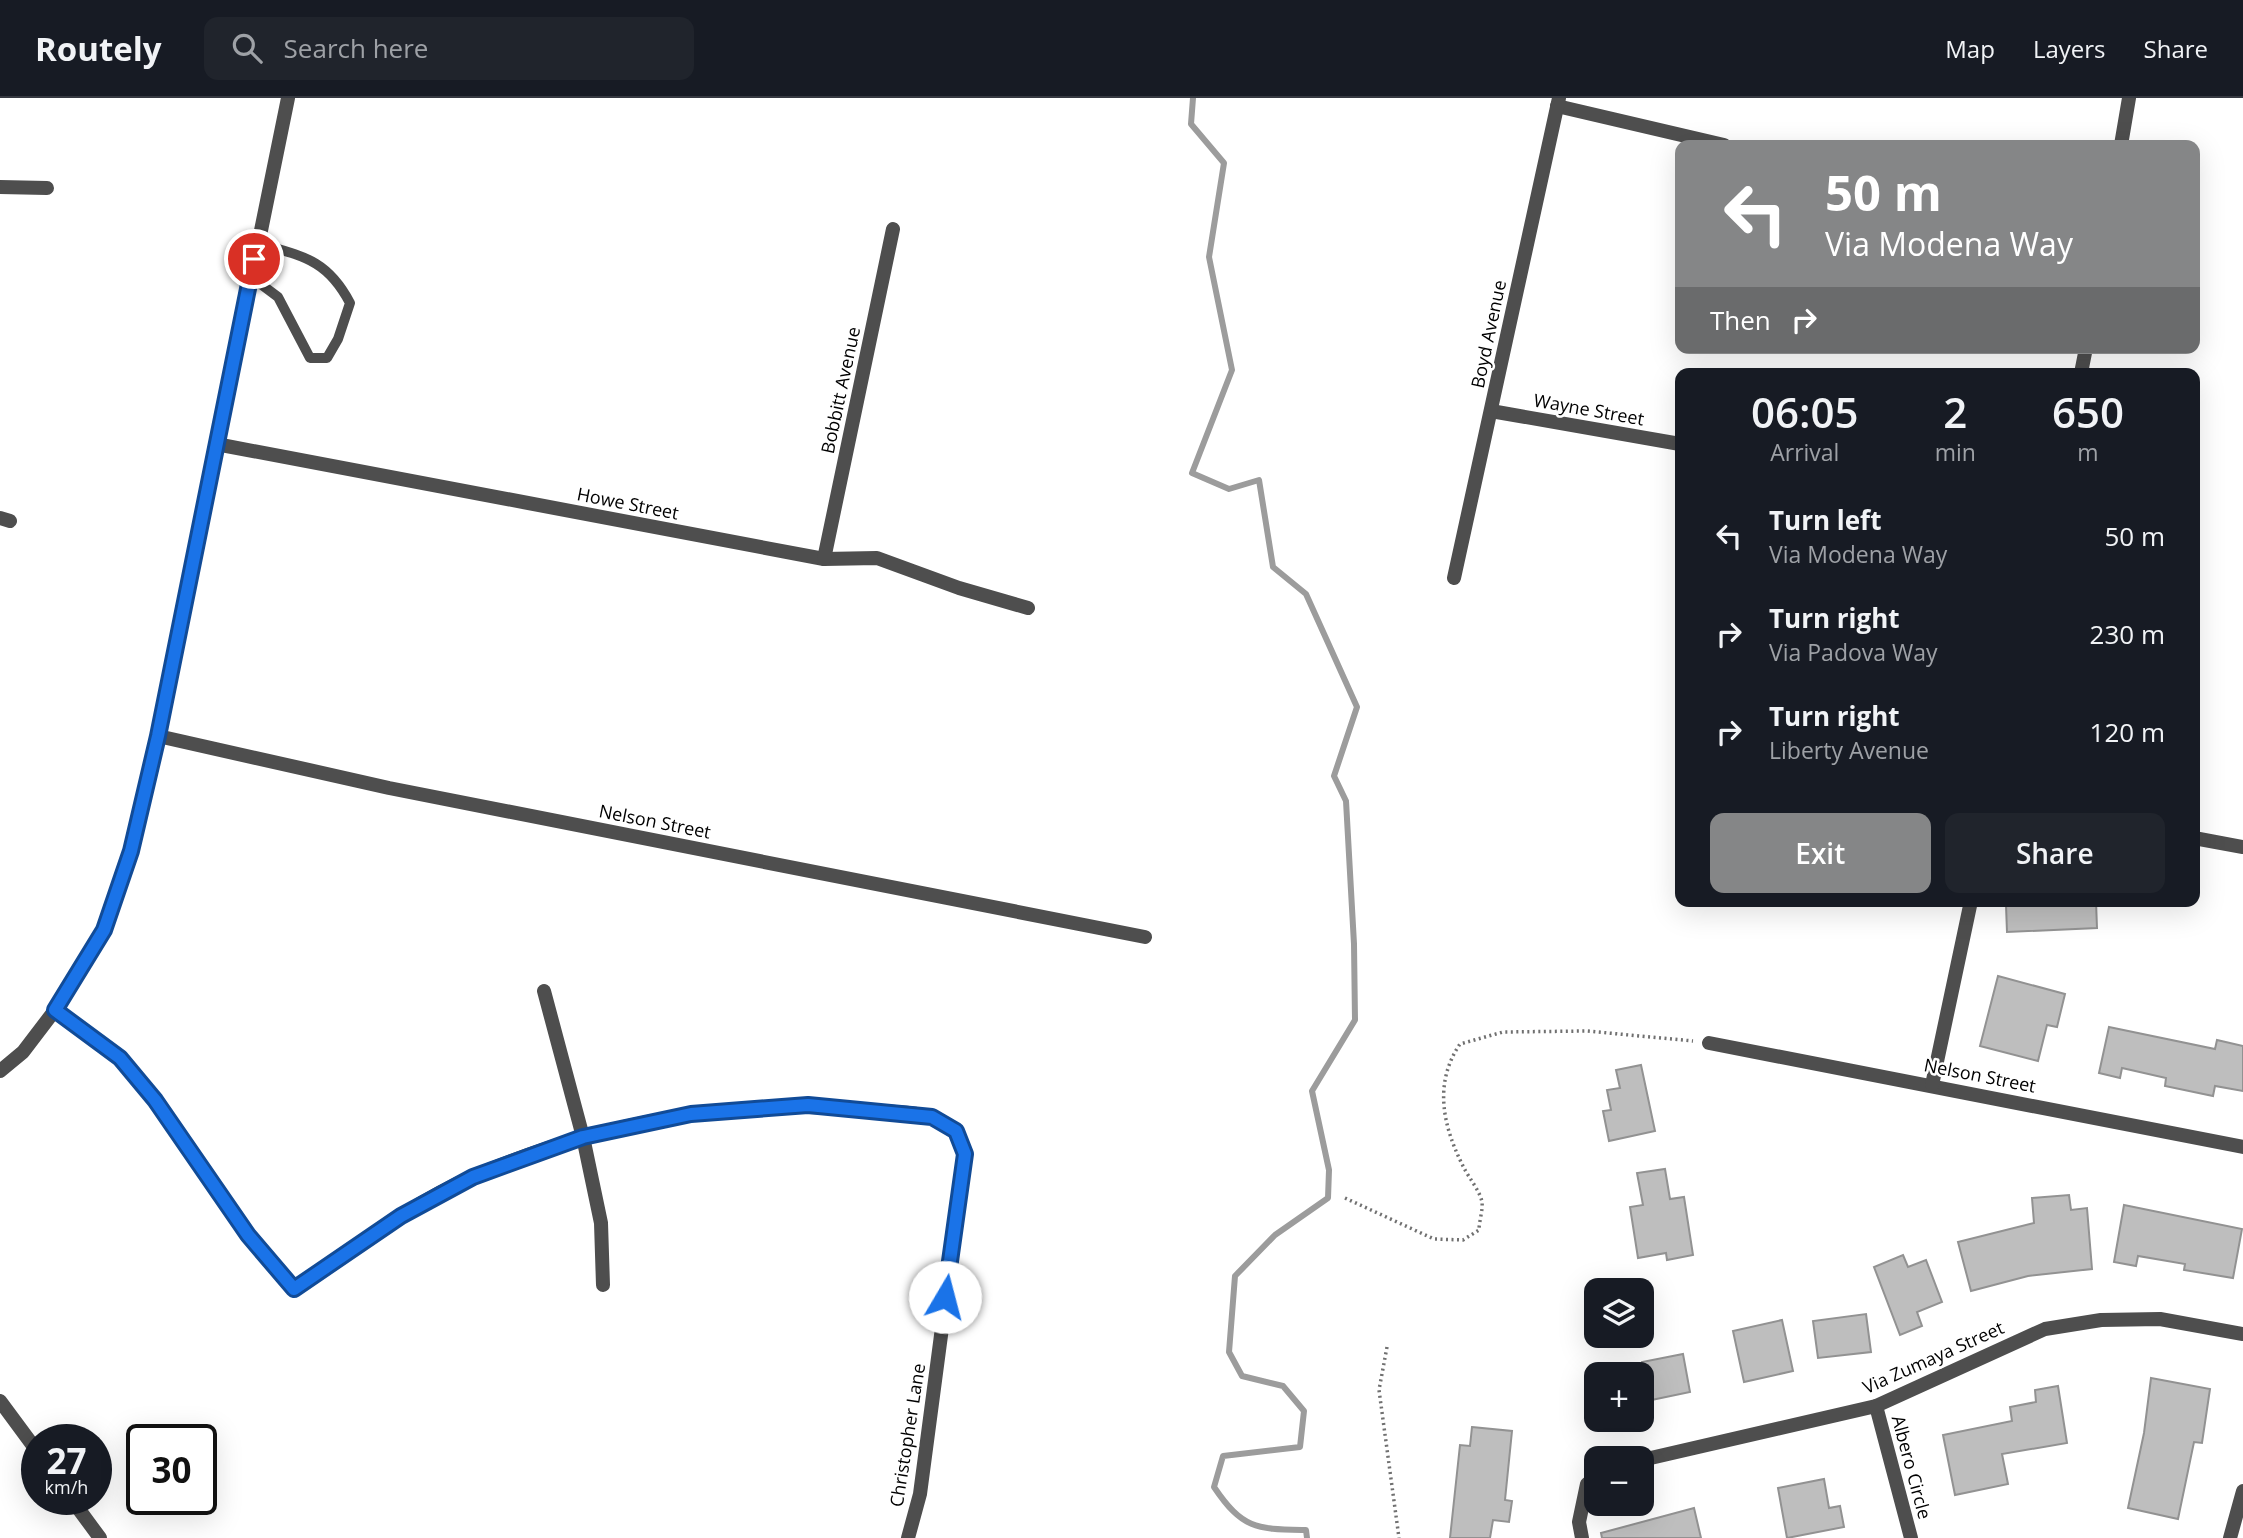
<!DOCTYPE html>
<meta charset="utf-8">
<style>
:root{--surface:#171b24;--page:#20242c;--text:#f1f3f6;--muted:#9ea1a6;--line:#363941;--accent:#858687}
body{margin:0;font-family:"Open Sans",sans-serif;background:var(--page);color:var(--text);height:100vh;display:flex;flex-direction:column;font-size:26px;white-space:nowrap}
*{box-sizing:border-box;margin:0}
p{font-size:23px;color:var(--muted)}
.icon{flex:none;width:38px;height:38px;fill:none;stroke:currentColor;stroke-width:2;stroke-linecap:round;stroke-linejoin:round}
.map{position:relative;flex:1;overflow:hidden}
.side{position:absolute;left:1675px;top:270px;width:525px;height:539px;display:flex;flex-direction:column;background:var(--surface);border-radius:14px;box-shadow:0 7px 28px #0002}
.side>*{flex:none}
.top-card{position:absolute;left:1675px;top:42px;width:525px;height:214px;border-radius:14px;box-shadow:0 7px 28px #0002;background:#858687;color:#fff;overflow:hidden}
.tools{position:absolute;left:1584px;top:1180px;display:grid;gap:14px}
.tools a{display:grid;place-items:center;width:70px;height:70px;border-radius:14px;background:var(--surface);box-shadow:0 7px 28px #0002;font-size:35px}
.speed{position:absolute;left:21px;top:1326px;display:flex;gap:14px;font-size:35px;font-weight:700;text-align:center}
.speed>*{display:grid;place-content:center;width:91px;height:91px;border-radius:50%;background:var(--surface);box-shadow:0 7px 28px #0002;line-height:1}
.speed small{font-size:18px;font-weight:400}
.speed .limit{border:4px solid #111;border-radius:10px;background:#fff;color:#111}
.pin{position:absolute;display:grid;place-items:center;width:60px;height:60px;color:#fff;margin:-30px;border:4px solid #fff;border-radius:50%;box-shadow:0 2px 7px #0007}
.me{position:absolute;width:77px;margin:-38px;rotate:8deg;stroke-linejoin:round;filter:drop-shadow(0 0 5px #0008)}
.turn{display:flex;align-items:center;gap:24px;height:147px;padding:0 35px;font-size:32px}
.turn .icon{width:91px;height:91px;stroke-width:2.5}
.turn b{display:block;font-size:49px;line-height:60px}
.then{display:flex;align-items:center;height:66px;padding:0 35px;background:#0003;gap:14px;font-size:26px}
.eta{display:flex;justify-content:space-evenly;align-items:center;height:119px;text-align:center}
.eta b{font-size:42px;font-weight:600;line-height:49px}
.button{display:flex;gap:14px;margin-top:auto;padding:14px 35px}
.button a{flex:1;height:80px;border-radius:14px;background:var(--accent);color:#fff;font-size:28px;font-weight:600;line-height:80px;text-align:center}
.button a+a{background:var(--page);color:var(--text)}
ul{padding:0;list-style:none}
li{display:flex;align-items:center;gap:21px;height:98px;padding:0 35px}
li div{flex:1}
li b{display:block;font-size:26px}
li em{font-style:normal}
header{display:flex;align-items:center;gap:42px;box-sizing:border-box;height:98px;padding:0 35px;background:var(--surface);border-bottom:2px solid var(--line)}
header strong{font-size:33px}
nav{display:flex;gap:38px;margin-inline-start:auto;font-size:24px}
.search{width:490px;height:63px;background:var(--page);display:flex;align-items:center;gap:18px;box-sizing:border-box;padding:0 24px;border-radius:14px;color:var(--muted);font-size:26px}
.map>svg:first-child{display:block}
.lines{fill:none;stroke-linecap:round;stroke-linejoin:round}
.stream{stroke:#9c9c9c;stroke-width:6}
.building{fill:#bebebe;stroke:#929292;stroke-width:2}
.path{stroke:#707070;stroke-width:3.5;stroke-dasharray:2 3.5;stroke-linecap:butt}
.lane{stroke:#4e4e4e;stroke-width:10}
.street{stroke:#4e4e4e;stroke-width:14}
.route-casing{stroke:#114b97;stroke-width:18}
.route{stroke:#1a73e8;stroke-width:12}
.labels{text-anchor:middle;dominant-baseline:central;stroke-width:5;stroke-linejoin:round;paint-order:stroke}
.street-label{font-size:18px;fill:#000;stroke:#fff}
</style>
<header>
<strong>Routely</strong>
<div class="search"><svg class="icon" aria-label="search" viewBox="0 0 24 24"><circle cx="10" cy="10" r="6"/><path d="M15 15l6 6"/></svg>Search here</div>
<nav><a>Map</a><a>Layers</a><a>Share</a></nav>
</header>
<div class="map">
<svg width="2243" height="1440" viewBox="0 0 2243 1440">
<rect width="100%" height="100%" fill="#fff"/>
<g class="lines">
<!-- stream -->
<path class="stream" d="M 1193,0 L 1191,26 L 1224,65 L 1209,159 L 1232,272 L 1192,375 L 1229,391 L 1259,382 L 1273,469 L 1306,496 L 1357,609 L 1334,678 L 1346,703 L 1354,846 L 1355,922 L 1312,993 L 1329,1072 L 1328,1100 L 1275,1137 L 1235,1178 L 1229,1254 L 1242,1278 L 1283,1288 L 1304,1313 L 1300,1349 L 1223,1358 L 1214,1389 C 1243,1432 1257,1431 1306,1432 L 1307,1440"/>
</g>
<!-- building -->
<g class="building">
<polygon points="2066,803 2096,803 2097,830 2007,834 2006,807"/>
<polygon points="1998,878 2065,896 2057,929 2047,927 2038,963 1980,948"/>
<polygon points="2109,929 2215,951 2217,942 2243,948 2243,993 2215,988 2213,998 2165,988 2166,980 2122,970 2120,980 2099,975"/>
<polygon points="1641,967 1655,1033 1609,1043 1603,1013 1611,1012 1607,992 1620,990 1616,972"/>
<polygon points="1665,1071 1670,1101 1684,1099 1693,1157 1667,1162 1666,1155 1638,1160 1630,1109 1643,1107 1637,1075"/>
<polygon points="2069,1097 2071,1112 2087,1110 2092,1171 2028,1178 1971,1193 1958,1144 2034,1125 2032,1100"/>
<polygon points="2124,1107 2242,1131 2233,1180 2184,1172 2185,1166 2138,1158 2136,1168 2114,1164"/>
<polygon points="1903,1157 1908,1169 1926,1162 1942,1204 1917,1214 1922,1228 1900,1237 1874,1169"/>
<polygon points="1866,1216 1871,1254 1818,1260 1813,1223"/>
<polygon points="1782,1222 1793,1273 1744,1284 1733,1233"/>
<polygon points="1683,1256 1690,1294 1642,1304 1642,1264"/>
<polygon points="2151,1280 2210,1291 2202,1345 2194,1344 2178,1421 2128,1410 2144,1335"/>
<polygon points="2058,1288 2067,1345 2002,1356 2008,1386 1955,1397 1943,1337 2012,1323 2010,1309 2036,1304 2035,1292"/>
<polygon points="1472,1329 1512,1333 1505,1402 1512,1403 1509,1424 1493,1422 1490,1440 1450,1440 1460,1347 1470,1348"/>
<polygon points="1824,1381 1829,1410 1840,1408 1844,1429 1787,1440 1778,1390"/>
<polygon points="1694,1410 1701,1440 1602,1440 1601,1435"/>
</g>
<g class="lines">
<!-- path -->
<g class="path">
<path d="M 1345,1100 L 1434,1141 L 1463,1142 L 1479,1132 C 1479,1124 1483,1112 1482,1104 C 1480,1093 1469,1080 1464,1070 C 1443,1029 1433,986 1460,946 L 1503,934 L 1587,933 L 1693,943"/>
<polyline points="1387,1249 1379,1292 1399,1440"/>
</g>
<!-- lane -->
<path class="lane" d="M 250,178 L 278,199 L 310,260 L 327,260 L 338,241 L 350,205 C 327,161 302,158 257,145"/>
<!-- street -->
<g class="street">
<polyline points="1557,8 1724,47"/>
<polyline points="2121,47 2129,0"/>
<polyline points="0,89 47,90"/>
<polyline points="2081,275 2086,250"/>
<polyline points="1491,313 1680,346"/>
<polyline points="216,346 824,461 877,460 959,490 1028,510"/>
<polyline points="0,420 10,423"/>
<polyline points="824,461 893,131"/>
<polyline points="1454,480 1559,0"/>
<polyline points="158,638 389,690 1145,839"/>
<polyline points="2194,740 2243,749"/>
<polyline points="544,893 583,1039 601,1125 603,1187"/>
<path d="M 55,912 L 119,960 L 155,1002 L 248,1137 L 294,1191 C 352,1152 409,1106 474,1078 C 595,1026 732,999 863,1012 C 892,1015 932,1011 955,1032 C 960,1037 962,1049 965,1056 L 920,1396 L 908,1440"/>
<polyline points="1709,945 2243,1049"/>
<polyline points="0,973 23,954 55,912 104,832 131,753 158,638 288,0"/>
<polyline points="1932,987 1971,803"/>
<polyline points="0,1303 37,1353"/>
<polyline points="1876,1308 1911,1440"/>
<polyline points="1642,1362 1876,1308 2045,1231 2101,1222 2160,1221 2243,1236"/>
<polyline points="72,1402 100,1440"/>
<polyline points="1582,1440 1579,1424 1587,1386 1596,1380"/>
<polyline points="2230,1440 2243,1393"/>
</g>
</g>
<g class="lines">
<defs>
<polyline id="route" points="254,161 158,638 131,753 104,832 55,912 120,960 155,1002 248,1137 294,1191 401,1118 473,1079 583,1039 691,1016 808,1007 932,1019 956,1033 965,1056 945,1199"/>
</defs>
<!-- route casing -->
<use href="#route" class="route-casing"/>
<!-- route -->
<use href="#route" class="route"/>
</g>
<g class="labels">
<!-- street labels -->
<g class="street-label">
<text transform="translate(1488 236) rotate(-78)">Boyd Avenue</text>
<text transform="translate(840 292) rotate(-78)">Bobbitt Avenue</text>
<text transform="translate(1589 311) rotate(10)">Wayne Street</text>
<text transform="translate(628 405) rotate(11)">Howe Street</text>
<text transform="translate(655 723) rotate(11)">Nelson Street</text>
<text transform="translate(1980 977) rotate(11)">Nelson Street</text>
<text transform="translate(1933 1259) rotate(-24)">Via Zumaya Street</text>
<text transform="translate(907 1337) rotate(-81)">Christopher Lane</text>
<text transform="translate(1912 1369) rotate(75)">Albero Circle</text>
</g>
</g>
</svg>
<div class="tools">
<a><svg class="icon" aria-label="layers" viewBox="0 0 24 24"><path d="M12 4l9 5-9 5-9-5zM3 14l9 5 9-5"/></svg></a>
<a>+</a>
<a>−</a>
</div>
<div class="speed"><div>27<small>km/h</small></div><div class="limit">30</div></div>
<div class="pin" style="left:254px;top:161px;background:#d93025"><svg class="icon" aria-label="arrive" viewBox="0 0 24 24"><path d="M6 21V4h12l-3 4 3 4H6"/></svg></div>
<svg class="me" style="left:945px;top:1199px" viewBox="-20 -20 40 40"><circle r="19" fill="#fff"/><path d="M0-13L10 11 0 6-10 11z" fill="#1a73e8"/></svg>
<div class="top-card">
<div class="turn"><svg class="icon" aria-label="left" viewBox="0 0 24 24"><path d="M17 20v-9H6M10 6l-5 5 5 5"/></svg><div><b>50 m</b>Via Modena Way</div></div>
<div class="then">Then<svg class="icon" aria-label="right" viewBox="0 0 24 24"><path d="M7 20v-9h11M14 6l5 5-5 5"/></svg></div>
</div>
<section class="side">
<div class="eta">
<div><b>06:05</b><p>Arrival</p></div>
<div><b>2</b><p>min</p></div>
<div><b>650</b><p>m</p></div>
</div>
<ul>
<li><svg class="icon" aria-label="left" viewBox="0 0 24 24"><path d="M17 20v-9H6M10 6l-5 5 5 5"/></svg><div><b>Turn left</b><p>Via Modena Way</p></div><em>50 m</em></li>
<li><svg class="icon" aria-label="right" viewBox="0 0 24 24"><path d="M7 20v-9h11M14 6l5 5-5 5"/></svg><div><b>Turn right</b><p>Via Padova Way</p></div><em>230 m</em></li>
<li><svg class="icon" aria-label="right" viewBox="0 0 24 24"><path d="M7 20v-9h11M14 6l5 5-5 5"/></svg><div><b>Turn right</b><p>Liberty Avenue</p></div><em>120 m</em></li>
</ul>
<div class="button"><a>Exit</a><a>Share</a></div>
</section>
</div>
